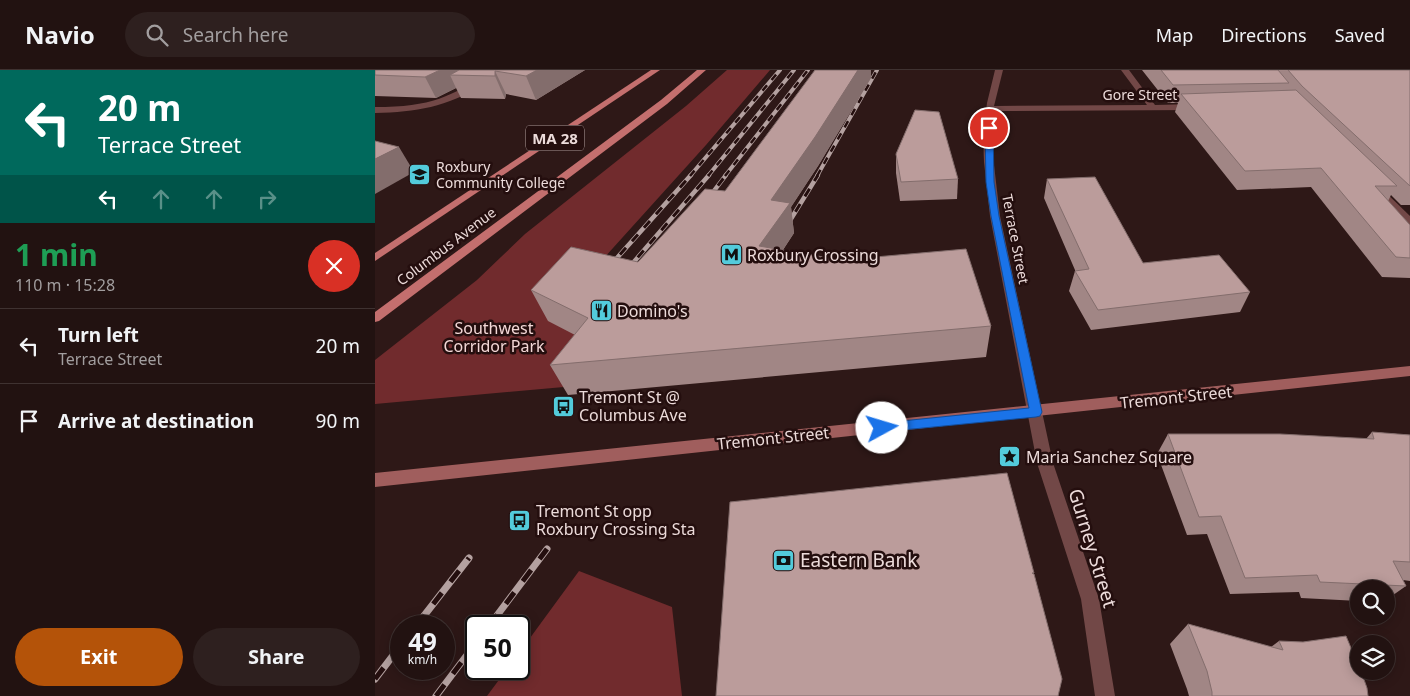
<!DOCTYPE html>
<meta charset="utf-8">
<style>
:root{--surface:#221211;--page:#2e201f;--text:#f1f3f6;--muted:#a29e9f;--line:#3f3231;--accent:#b45309}
body{margin:0;font-family:"Noto Sans",sans-serif;background:var(--page);color:var(--text);height:100vh;display:flex;flex-direction:column;font-size:19px;white-space:nowrap}
*{box-sizing:border-box;margin:0}
p{font-size:16px;color:var(--muted)}
.icon{flex:none;width:28px;height:28px;fill:none;stroke:currentColor;stroke-width:2;stroke-linecap:round;stroke-linejoin:round}
.map{position:relative;flex:1;overflow:hidden}
.side{display:flex;flex-direction:column;background:var(--surface);width:375px}
.side>*{flex:none}
.guide{background:#00695c;color:#fff;overflow:hidden}
.controls{position:absolute;left:975px;top:510px;display:grid;gap:10px}
.controls a{display:grid;place-items:center;width:45px;height:45px;border-radius:50%;background:var(--surface);box-shadow:0 2px 12px #0003,0 0 0 1px var(--line);font-size:25px}
.speed{position:absolute;left:15px;top:545px;display:flex;gap:10px;font-size:25px;font-weight:700;text-align:center}
.speed>*{display:grid;place-content:center;width:65px;height:65px;border-radius:50%;background:var(--surface);box-shadow:0 2px 12px #0003,0 0 0 1px var(--line);line-height:1}
.speed small{font-size:12px;font-weight:400}
.speed .limit{border:2px solid #111;border-radius:8px;background:#fff;color:#111}
.pin{position:absolute;display:grid;place-items:center;width:42px;height:42px;color:#fff;margin:-21px;border:2px solid #fff;border-radius:50%;box-shadow:0 1px 5px #0007}
.me{position:absolute;width:55px;margin:-28px;rotate:84deg;stroke-linejoin:round;filter:drop-shadow(0 0 4px #0008)}
.turn{display:flex;align-items:center;gap:18px;height:105px;padding:0 15px;font-size:22px}
.turn .icon{width:65px;height:65px;stroke-width:2.5}
.turn b{display:block;font-size:35px;line-height:42px}
.lanes{display:flex;align-items:center;height:48px;padding:0 15px;background:#0003;justify-content:center;gap:25px;direction:ltr}
.lanes .off{opacity:.35}
.round{display:grid;place-items:center;flex:none;width:52px;height:52px;border-radius:26px;background:var(--page)}
.overview{display:flex;align-items:center;justify-content:space-between;height:85px;padding:0 15px}
h1{font-size:30px;font-weight:700;line-height:38px;color:#1e9e55}
.action{display:flex;gap:10px;margin-top:auto;padding:10px 15px}
.action a{flex:1;height:58px;border-radius:30px;background:var(--accent);color:#fff;font-size:20px;font-weight:700;line-height:58px;text-align:center}
.action a+a{background:var(--page);color:var(--text)}
ul{padding:0;list-style:none}
li{display:flex;align-items:center;gap:15px;height:75px;padding:0 15px;border-top:1px solid var(--line)}
li div{flex:1}
li b{display:block;font-size:19px}
li em{font-style:normal}
header{display:flex;align-items:center;gap:30px;box-sizing:border-box;height:70px;padding:0 25px;background:var(--surface);border-bottom:1px solid var(--line)}
header strong{font-size:24px}
nav{display:flex;gap:28px;margin-inline-start:auto;font-size:18px}
.search{width:350px;height:45px;background:var(--page);display:flex;align-items:center;gap:12px;box-sizing:border-box;padding:0 18px;border-radius:28px;color:var(--muted);font-size:19px}
main{display:flex;flex:1;min-height:0}
.map>svg:first-child{display:block}
.green{fill:#712b2d}
.lines{fill:none;stroke-linecap:round;stroke-linejoin:round}
.minor{fill:#724847;fill-rule:evenodd}
.tertiary{fill:#724847;fill-rule:evenodd}
.secondary{fill:#a05e5d;fill-rule:evenodd}
.primary{fill:#c46f6e;fill-rule:evenodd}
.rail-far2-casing{stroke:#b4a1a0;stroke-width:4}
.rail-far1-casing{stroke:#b4a1a0;stroke-width:4.5}
.rail-casing{stroke:#b4a1a0;stroke-width:7}
.rail-far2{stroke:#240e0e;stroke-width:2.5;stroke-dasharray:7;stroke-linecap:butt}
.rail-far1{stroke:#240e0e;stroke-width:3;stroke-dasharray:9;stroke-linecap:butt}
.rail{stroke:#240e0e;stroke-width:5;stroke-dasharray:14;stroke-linecap:butt}
.wall{fill:#a18685}
.shaded-wall{fill:#836d6c}
.building{fill:#bb9c9b;stroke:#836d6c}
.route{fill:#1a73e8;stroke:#114b97}
.labels{text-anchor:middle;dominant-baseline:central;stroke-width:5;stroke-linejoin:round;paint-order:stroke}
.far-street-label{font-size:14px;fill:#ecdbda;stroke:#240e0e}
.far-poi-label{font-size:14px;fill:#ecdbda;stroke:#240e0e;text-anchor:start}
.shield{fill:#240e0e;stroke:#b09e9d;stroke-width:1}
.shield-label{font-size:15px;font-weight:bold;fill:#ecdbda}
.poi-label{font-size:16px;fill:#ecdbda;stroke:#240e0e;text-anchor:start}
.park-label{font-size:16px;fill:#f3d7d6;stroke:#240e0e}
.street-label{font-size:16px;fill:#ecdbda;stroke:#240e0e}
.near-street-label{font-size:19px;fill:#ecdbda;stroke:#240e0e}
.near-poi-label{font-size:19px;fill:#ecdbda;stroke:#240e0e;text-anchor:start}
</style>
<header>
<strong>Navio</strong>
<div class="search"><svg class="icon" aria-label="search" viewBox="0 0 24 24"><circle cx="10" cy="10" r="6"/><path d="M15 15l6 6"/></svg>Search here</div>
<nav><a>Map</a><a>Directions</a><a>Saved</a></nav>
</header>
<main>
<section class="side">
<div class="guide">
<div class="turn"><svg class="icon" aria-label="left" viewBox="0 0 24 24"><path d="M17 20v-9H6M10 6l-5 5 5 5"/></svg><div><b>20 m</b>Terrace Street</div></div>
<div class="lanes"><svg class="icon" aria-label="left" viewBox="0 0 24 24"><path d="M17 20v-9H6M10 6l-5 5 5 5"/></svg><svg class="icon off" aria-label="ahead" viewBox="0 0 24 24"><path d="M12 20V5M6 11l6-6 6 6"/></svg><svg class="icon off" aria-label="ahead" viewBox="0 0 24 24"><path d="M12 20V5M6 11l6-6 6 6"/></svg><svg class="icon off" aria-label="right" viewBox="0 0 24 24"><path d="M7 20v-9h11M14 6l5 5-5 5"/></svg></div>
</div>
<div class="overview"><div><h1>1 min</h1><p>110 m · 15:28</p></div><a class="round" style="background:#d93025;color:#fff"><svg class="icon" aria-label="close" viewBox="0 0 24 24"><path d="M6 6l12 12M18 6L6 18"/></svg></a></div>
<ul>
<li><svg class="icon" aria-label="left" viewBox="0 0 24 24"><path d="M17 20v-9H6M10 6l-5 5 5 5"/></svg><div><b>Turn left</b><p>Terrace Street</p></div><em>20 m</em></li>
<li><svg class="icon" aria-label="arrive" viewBox="0 0 24 24"><path d="M6 21V4h12l-3 4 3 4H6"/></svg><div><b>Arrive at destination</b></div><em>90 m</em></li>
</ul>
<div class="action"><a>Exit</a><a>Share</a></div>
</section>
<div class="map">
<svg width="1035" height="626" viewBox="0 0 1035 626">
<rect width="100%" height="100%" fill="#2e1817"/>
<!-- green -->
<g class="green">
<polygon points="352,0 395,0 331,75 173,250 228,279 200,316 0,334 0,290 102,210 150,164 311,36"/>
<polygon points="204,501 297,537 307,626 112,626 132,599 144,599 144,583"/>
</g>
<g class="lines">
<!-- minor -->
<g class="minor">
<path d="M 121,0 L 131,0 C 124,6 115,10 108,15 C 71,37 42,42 0,43 L 0,37 C 58,37 73,27 121,0 Z"/>
<polygon points="620,0 628,0 619,36 772,35 746,0 754,0 780,35 819,34 823,37 819,40 619,41 617,78 625,146 678,393 724,529 740,626 720,626 706,529 662,393 615,146 609,92 608,65 612,33"/>
</g>
<!-- tertiary -->
<polygon class="tertiary" points="1000,115 1004,116 1035,146 1035,155 1031,154 996,120 995,118"/>
<!-- secondary -->
<polygon class="secondary" points="1035,296 1035,306 0,417 0,403"/>
<!-- primary -->
<g class="primary">
<polygon points="276,0 285,0 0,191 0,183"/>
<polygon points="322,0 331,0 292,34 4,251 0,252 0,242 286,30"/>
</g>
<defs>
<g id="rail-far2">
<polyline points="315,106 405,0"/>
<polyline points="333,106 419,0"/>
<polyline points="350,106 433,0"/>
<polyline points="442,106 502,0"/>
</g>
<g id="rail-far1">
<polyline points="332,130 351,105"/>
<polyline points="411,157 443,105"/>
<polyline points="233,198 316,105"/>
<polyline points="251,201 334,105"/>
</g>
<g id="rail">
<polyline points="41,556 94,488"/>
<polyline points="114,556 172,479"/>
<polyline points="0,609 26,575"/>
<polyline points="61,626 101,573"/>
</g>
</defs>
<!-- rail-far2 casing -->
<use href="#rail-far2" class="rail-far2-casing"/>
<!-- rail-far1 casing -->
<use href="#rail-far1" class="rail-far1-casing"/>
<!-- rail casing -->
<use href="#rail" class="rail-casing"/>
<!-- rail-far2 -->
<use href="#rail-far2" class="rail-far2"/>
<!-- rail-far1 -->
<use href="#rail-far1" class="rail-far1"/>
<!-- rail -->
<use href="#rail" class="rail"/>
</g>
<!-- wall -->
<g class="wall">
<polygon points="0,0 210,0 161,30 131,24 130,29 86,28 81,18 61,28 0,26"/>
<polygon points="767,0 1035,0 1035,135 1026,135 1016,125 1013,131 1035,155 1035,208 1007,207 936,117 862,120 800,42 803,33 793,33"/>
<polygon points="496,8 443,96 416,137 419,163 408,180 616,256 611,287 193,325 175,295 200,265 173,251 156,220 263,192 350,121"/>
<polygon points="521,84 583,109 582,129 525,131 521,103"/>
<polygon points="672,109 768,193 875,222 865,242 716,260 694,221 700,201 700,200 669,128"/>
<polygon points="997,362 1035,365 1035,511 1028,510 1031,516 1011,530 1011,519 984,519 984,531 926,528 924,522 855,524 832,464 812,465 782,384 793,364 991,369"/>
<polygon points="813,554 896,577 904,571 993,626 814,626 812,619 795,574"/>
</g>
<!-- shaded-wall -->
<g class="shaded-wall">
<polygon points="65,0 105,0 75,5 81,18 61,28 50,7"/>
<polygon points="162,0 210,0 161,30 151,6"/>
<polygon points="483,0 496,0 496,8 443,96 416,137 419,163 390,207 384,176 396,130"/>
<polygon points="120,1 131,24 130,29 120,6"/>
<polygon points="24,77 39,102 0,124 0,89"/>
</g>
<!-- building -->
<g class="building">
<polygon points="0,0 65,0 50,7 0,5"/>
<polygon points="84,0 162,0 151,6 120,1 120,6 75,5"/>
<polygon points="440,0 483,0 440,67 396,130 415,133 384,176 466,190 591,179 616,256 175,295 213,248 156,220 196,177 263,192 330,119 350,121"/>
<polygon points="786,0 903,0 914,13 798,15"/>
<polygon points="913,0 1035,0 1035,116 927,16"/>
<polygon points="921,20 1022,116 1000,116 1035,155 1035,188 1021,187 946,98 870,101 806,24"/>
<polygon points="540,40 564,42 583,109 526,112 521,84"/>
<polygon points="0,71 24,77 0,89"/>
<polygon points="720,107 768,193 844,185 875,222 723,240 700,201 714,199 672,109"/>
<polygon points="997,362 1035,365 1035,492 1018,491 1031,516 945,512 942,505 870,508 846,446 824,447 793,364 905,364 999,369"/>
<polygon points="632,403 659,503 657,503 659,504 687,609 683,626 341,626 355,432"/>
<polygon points="813,554 908,580 904,571 928,572 971,566 984,597 984,601 986,601 992,618 993,626 837,626 837,622 832,601"/>
</g>
<!-- route -->
<polygon class="route" points="614,55 618,58 619,112 624,146 667,342 665,346 661,347 507,362 502,361 501,358 502,354 507,353 654,338 616,146 611,112 610,58"/>
<!-- icons -->
<defs>
<symbol id="university-square" viewBox="-11 -11 22 22"><rect x="-9" y="-9" width="18" height="18" rx="4" fill="#53cbdb" stroke="#240e0e"/><path d="M0-5L7-2L0 1L-7-2ZM-4 1L0 2.5L4 1V4Q0 6-4 4Z" fill="#111"/></symbol>
<symbol id="metro-square" viewBox="-11 -11 22 22"><rect x="-9" y="-9" width="18" height="18" rx="4" fill="#53cbdb" stroke="#240e0e"/><path d="M-5.5 5V-5H-3L0 0L3-5H5.5V5H3V-.5L0 4L-3-.5V5Z" fill="#111"/></symbol>
<symbol id="restaurant-square" viewBox="-11 -11 22 22"><rect x="-9" y="-9" width="18" height="18" rx="4" fill="#53cbdb" stroke="#240e0e"/><path d="M-5-6h1v4h1v-4h1v4h1v-4h1v5L-1.5 .5V6h-2V.5L-5-1ZM5-6V6H3V1.5H1.5Q1.5-4 5-6Z" fill="#111"/></symbol>
<symbol id="bus-square" viewBox="-11 -11 22 22"><rect x="-9" y="-9" width="18" height="18" rx="4" fill="#53cbdb" stroke="#240e0e"/><path d="M-5-6H5V4H4V6H2V4H-2V6H-4V4H-5ZM-3.5-4V0h7V-4ZM-3.5 1.2v1.5H-2V1.2ZM2 1.2v1.5H3.5V1.2Z" fill="#111"/></symbol>
<symbol id="sight-square" viewBox="-11 -11 22 22"><rect x="-9" y="-9" width="18" height="18" rx="4" fill="#53cbdb" stroke="#240e0e"/><path d="M0-6L1.8-2.2L6-1.7L2.9 1.2L3.7 5.4L0 3.3L-3.7 5.4L-2.9 1.2L-6-1.7L-1.8-2.2Z" fill="#111"/></symbol>
<symbol id="bank-square" viewBox="-11 -11 22 22"><rect x="-9" y="-9" width="18" height="18" rx="4" fill="#53cbdb" stroke="#240e0e"/><path d="M-6-4H6V4H-6ZM0-2.3a2.3 2.3 0 1 0 0 4.6a2.3 2.3 0 1 0 0-4.6Z" fill="#111"/></symbol>
</defs>
<g fill-rule="evenodd">
<use href="#university-square" x="32" y="92" width="25" height="25"/>
<use href="#metro-square" x="344" y="172" width="25" height="25"/>
<use href="#restaurant-square" x="214" y="228" width="25" height="25"/>
<use href="#bus-square" x="176" y="324" width="25" height="25"/>
<use href="#sight-square" x="622" y="374" width="25" height="25"/>
<use href="#bus-square" x="132" y="438" width="25" height="25"/>
<use href="#bank-square" x="396" y="478" width="25" height="25"/>
</g>
<g class="labels">
<!-- far-street labels -->
<g class="far-street-label">
<text x="765" y="24">Gore Street</text>
<text transform="translate(641 169) rotate(79)">Terrace Street</text>
<text transform="translate(71 176) rotate(-37)">Columbus Avenue</text>
</g>
<!-- far-poi labels -->
<g class="far-poi-label">
<text x="61" y="96">Roxbury<tspan x="61" dy="16">Community College</tspan></text>
</g>
<!-- shield labels -->
<rect class="shield" x="151" y="55.5" width="58" height="25" rx="4"/>
<g class="shield-label">
<text x="180" y="68">MA 28</text>
</g>
<!-- poi labels -->
<g class="poi-label">
<text x="372" y="185">Roxbury Crossing</text>
<text x="242" y="241">Domino's</text>
<text x="204" y="327">Tremont St @<tspan x="204" dy="18">Columbus Ave</tspan></text>
<text x="651" y="387">Maria Sanchez Square</text>
<text x="161" y="441">Tremont St opp<tspan x="161" dy="18">Roxbury Crossing Sta</tspan></text>
</g>
<!-- park labels -->
<g class="park-label">
<text x="119" y="258">Southwest<tspan x="119" dy="18">Corridor Park</tspan></text>
</g>
<!-- street labels -->
<g class="street-label">
<text transform="translate(801 327) rotate(-6)">Tremont Street</text>
<text transform="translate(398 368) rotate(-6)">Tremont Street</text>
</g>
<!-- near-street labels -->
<g class="near-street-label">
<text transform="translate(718 478) rotate(73)">Gurney Street</text>
</g>
<!-- near-poi labels -->
<g class="near-poi-label">
<text x="425" y="490">Eastern Bank</text>
</g>
</g>
</svg>
<div class="controls">
<a><svg class="icon" aria-label="search" viewBox="0 0 24 24"><circle cx="10" cy="10" r="6"/><path d="M15 15l6 6"/></svg></a>
<a><svg class="icon" aria-label="layers" viewBox="0 0 24 24"><path d="M12 4l9 5-9 5-9-5zM3 14l9 5 9-5"/></svg></a>
</div>
<div class="speed"><div>49<small>km/h</small></div><div class="limit">50</div></div>
<div class="pin" style="left:614px;top:58px;background:#d93025"><svg class="icon" aria-label="arrive" viewBox="0 0 24 24"><path d="M6 21V4h12l-3 4 3 4H6"/></svg></div>
<svg class="me" style="left:507px;top:358px" viewBox="-20 -20 40 40"><circle r="19" fill="#fff"/><path d="M0-13L10 11 0 6-10 11z" fill="#1a73e8"/></svg>
</div>
</main>
